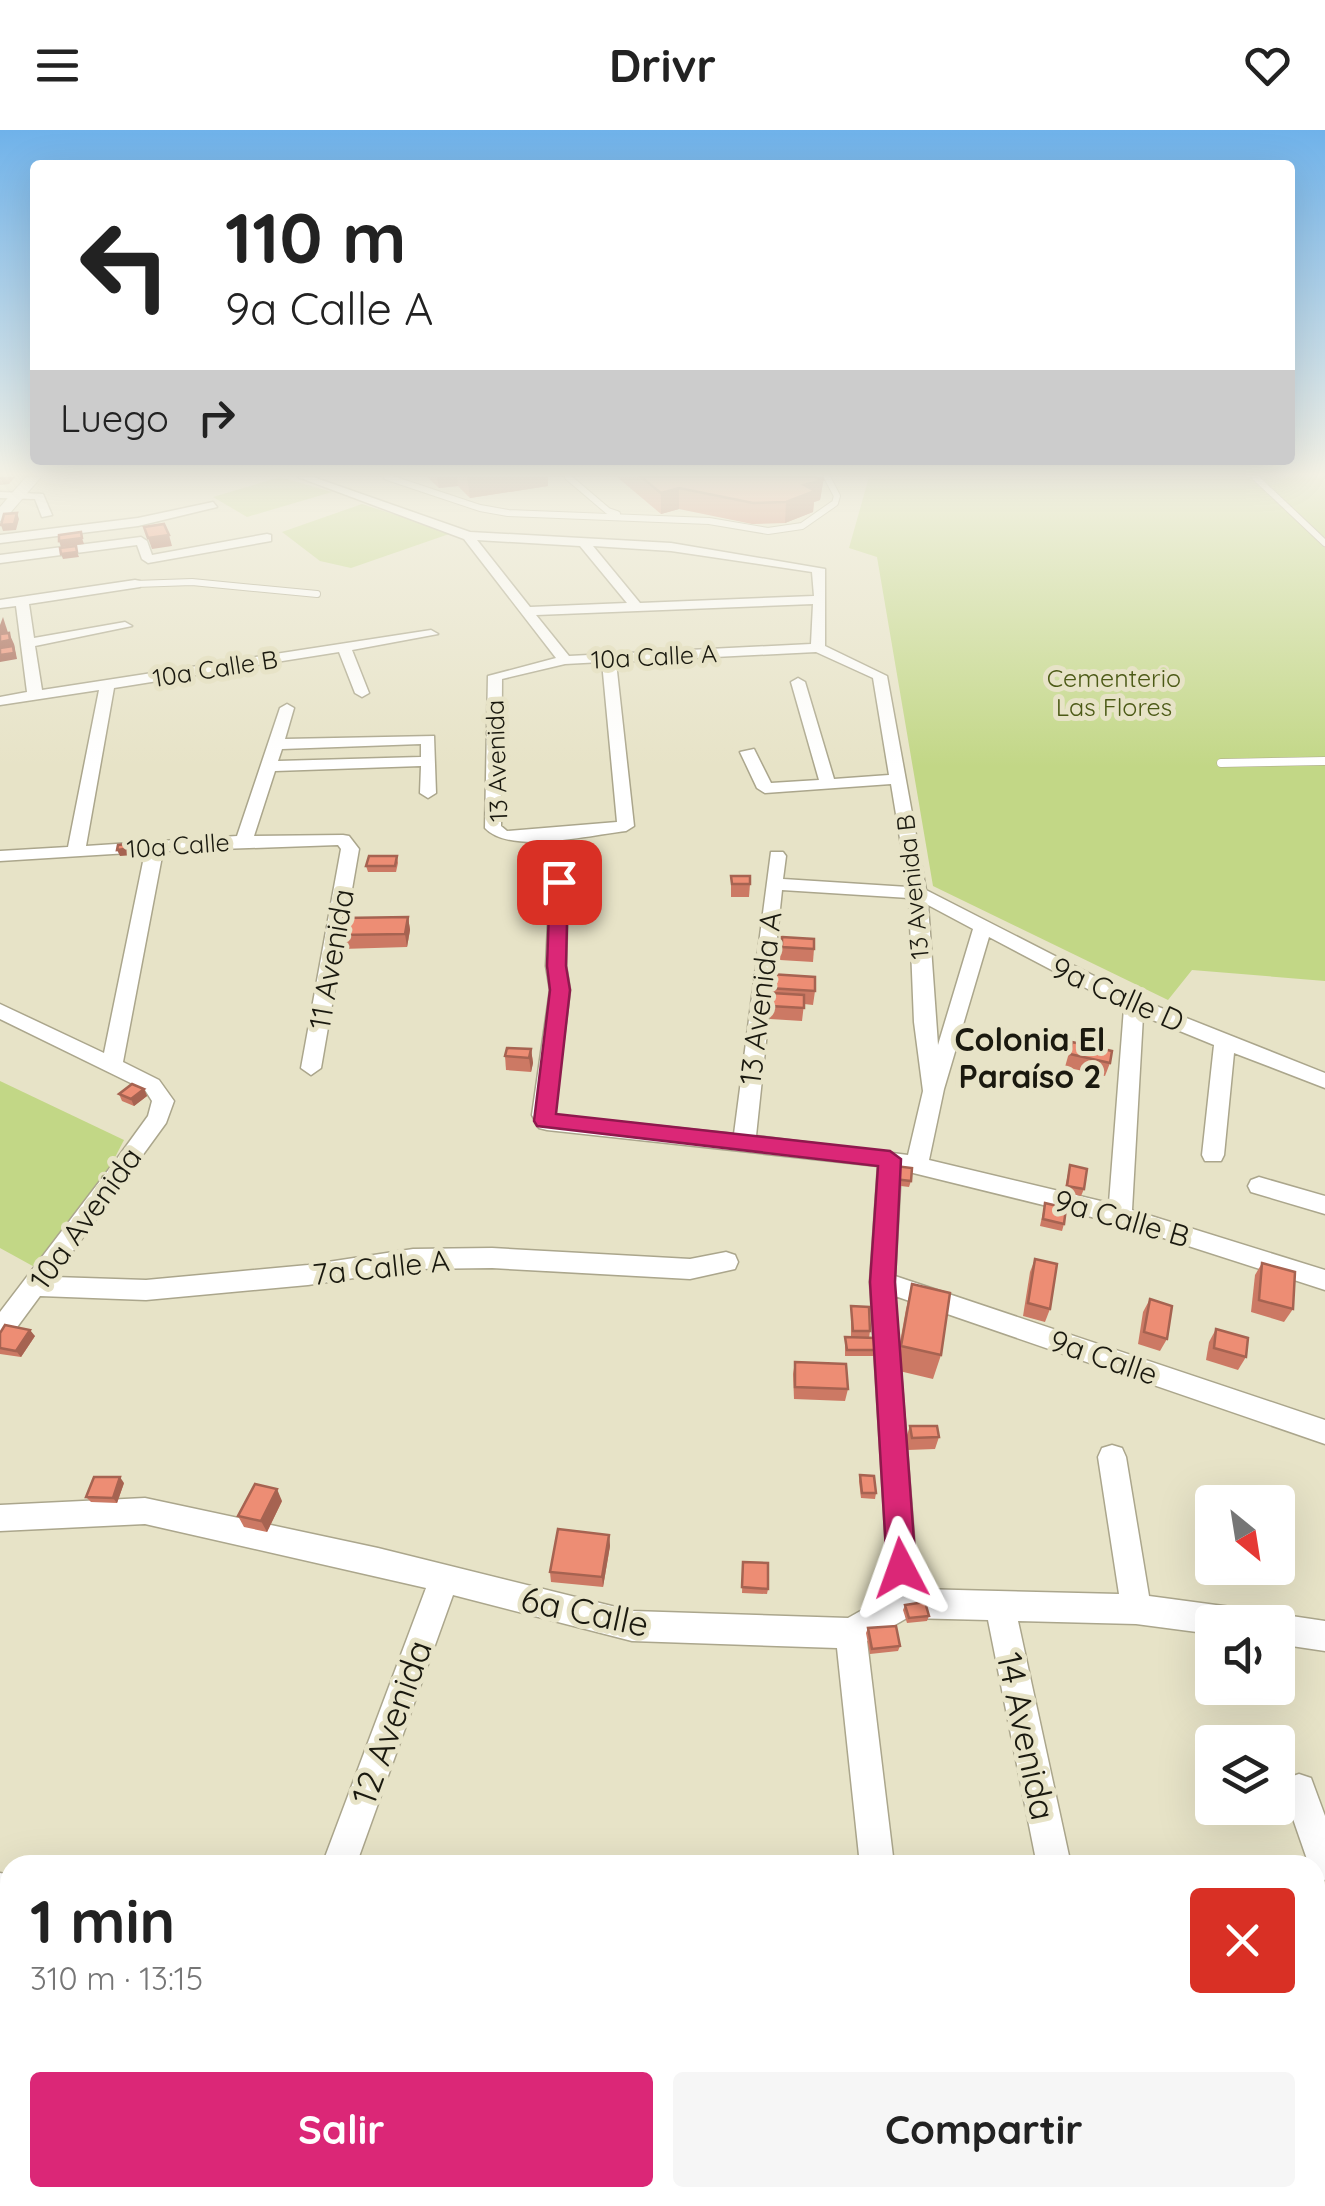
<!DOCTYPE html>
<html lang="es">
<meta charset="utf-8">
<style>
:root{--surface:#fff;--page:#f6f6f6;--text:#222;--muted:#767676;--accent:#db2777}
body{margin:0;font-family:Quicksand,sans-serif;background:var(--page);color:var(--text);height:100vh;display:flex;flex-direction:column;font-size:38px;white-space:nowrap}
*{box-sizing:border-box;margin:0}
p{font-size:32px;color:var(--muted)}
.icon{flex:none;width:55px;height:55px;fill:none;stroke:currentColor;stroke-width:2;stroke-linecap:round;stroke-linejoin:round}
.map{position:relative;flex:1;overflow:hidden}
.panel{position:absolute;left:0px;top:1725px;width:1325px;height:352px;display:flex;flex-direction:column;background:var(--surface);border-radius:30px 30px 0 0;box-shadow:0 10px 40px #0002}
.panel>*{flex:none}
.guide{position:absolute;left:30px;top:30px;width:1265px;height:305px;border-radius:10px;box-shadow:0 10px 40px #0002;background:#fff;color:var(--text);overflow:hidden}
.needle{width:65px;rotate:150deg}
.buttons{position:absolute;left:1195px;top:1355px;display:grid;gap:20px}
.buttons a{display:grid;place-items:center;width:100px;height:100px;border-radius:10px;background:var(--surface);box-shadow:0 10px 40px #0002;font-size:50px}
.pin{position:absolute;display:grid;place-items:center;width:85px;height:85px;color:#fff;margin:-42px;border-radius:20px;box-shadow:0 5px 15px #0006}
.me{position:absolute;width:110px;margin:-55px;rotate:356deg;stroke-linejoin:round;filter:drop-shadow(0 0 8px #0008)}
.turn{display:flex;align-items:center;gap:35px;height:210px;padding:0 30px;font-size:45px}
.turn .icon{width:130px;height:130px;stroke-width:2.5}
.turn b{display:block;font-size:70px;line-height:85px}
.then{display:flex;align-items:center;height:95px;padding:0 30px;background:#0003;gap:20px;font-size:38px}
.round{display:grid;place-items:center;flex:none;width:105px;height:105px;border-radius:10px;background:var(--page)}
.summary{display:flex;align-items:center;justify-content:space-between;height:170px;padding:0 30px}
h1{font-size:60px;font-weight:700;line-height:75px}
.cta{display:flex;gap:20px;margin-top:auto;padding:20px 30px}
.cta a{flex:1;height:115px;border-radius:10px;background:var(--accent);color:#fff;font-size:40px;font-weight:700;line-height:115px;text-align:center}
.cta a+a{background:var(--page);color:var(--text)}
header{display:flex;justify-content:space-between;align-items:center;height:130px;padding:0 30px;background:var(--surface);font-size:45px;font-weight:700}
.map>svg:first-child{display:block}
.green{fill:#c2d786}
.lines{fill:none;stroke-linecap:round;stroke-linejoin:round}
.lane-far1-casing{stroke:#aba68c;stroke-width:8}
.lane-casing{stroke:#aba68c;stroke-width:9}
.street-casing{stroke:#aba68c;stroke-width:3}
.secondary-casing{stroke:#aba68c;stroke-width:2}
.lane-far1{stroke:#fff;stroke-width:6}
.lane{stroke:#fff;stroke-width:8}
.street{fill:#fff;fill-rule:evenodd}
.secondary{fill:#fff;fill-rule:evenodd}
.wall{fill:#cc7964}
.shaded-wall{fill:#a66351}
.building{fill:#ed8d74;stroke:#a66351;stroke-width:2.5}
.route{fill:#db2777;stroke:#8e194d;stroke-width:2.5}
.labels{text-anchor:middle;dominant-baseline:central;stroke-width:10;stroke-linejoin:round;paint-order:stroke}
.far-street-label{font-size:25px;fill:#1a190f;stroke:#e7e3c7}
.far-park-label{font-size:25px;fill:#4c5a16;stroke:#e7e3c7}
.street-label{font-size:30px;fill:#1a190f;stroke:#e7e3c7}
.neighbourhood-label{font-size:32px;font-weight:bold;fill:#1a190f;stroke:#e7e3c7}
.near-street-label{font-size:35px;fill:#1a190f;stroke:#e7e3c7}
</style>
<header><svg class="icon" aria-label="menu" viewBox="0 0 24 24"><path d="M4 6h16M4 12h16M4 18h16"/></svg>Drivr<svg class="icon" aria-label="heart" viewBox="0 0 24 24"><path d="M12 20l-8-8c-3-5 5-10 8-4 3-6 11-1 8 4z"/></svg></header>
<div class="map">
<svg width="1325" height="2076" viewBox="0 0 1325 2076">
<rect width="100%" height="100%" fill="#e7e3c7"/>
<!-- green -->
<g class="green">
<polygon points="280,347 332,362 247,387 213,367"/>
<polygon points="869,347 1325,347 1325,851 1192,840 1168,870 933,756 877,427 849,418"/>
<polygon points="362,374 452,403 351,438 320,431 282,402"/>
<polygon points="0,951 124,1010 96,1064 40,1140 0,1118"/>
</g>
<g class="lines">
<defs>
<g id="lane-far1">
<polyline points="387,347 480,378 508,383 709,391 768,401 802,396 835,373 837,366 827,347"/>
<polyline points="568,347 608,381 617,384"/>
<polyline points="1255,347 1325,413"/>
<polyline points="135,454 192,452 317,464"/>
</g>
<polyline id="lane" points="1221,633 1325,631"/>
<g id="street">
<path d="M 298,347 L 313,347 L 470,402 L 671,413 L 825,439 L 825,516 L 887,546 L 926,760 L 1141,870 L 1325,943 L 1325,958 L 1234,923 L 1224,1025 L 1221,1031 L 1205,1031 L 1202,1025 L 1214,915 L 1143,886 L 1132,1080 L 1325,1140 L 1325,1160 L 1120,1094 L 901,1040 L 895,1146 L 1325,1290 L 1325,1314 L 895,1166 L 918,1459 L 1119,1464 L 1098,1327 L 1102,1318 L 1112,1315 L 1122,1318 L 1126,1327 L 1149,1466 L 1231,1477 L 1242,1481 L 1246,1492 L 1212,1492 L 1212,1504 L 1136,1494 L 1018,1491 L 1071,1735 L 1037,1735 L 988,1490 L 907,1488 L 867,1511 L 894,1735 L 860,1735 L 837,1518 L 632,1511 L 453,1465 L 356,1735 L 322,1735 L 426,1458 L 145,1394 L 0,1401 L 0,1375 L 145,1368 L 378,1418 L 632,1481 L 848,1488 L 889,1465 L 870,1152 L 878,1036 L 547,1000 L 539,998 L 532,985 L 550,860 L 546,836 L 550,752 L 559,747 L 568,752 L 566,836 L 570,860 L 554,985 L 734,1004 L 771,722 L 783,722 L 786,726 L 783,749 L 908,757 L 891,654 L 765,663 L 757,658 L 740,622 L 754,619 L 771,653 L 819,650 L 791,552 L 798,548 L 805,552 L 834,649 L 889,645 L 873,548 L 816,522 L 616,532 L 634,696 L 626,701 C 590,705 510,725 485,698 L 488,546 L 556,528 L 464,409 ZM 477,410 L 580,416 L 627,473 L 530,477 ZM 593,416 L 671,421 L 812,442 L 814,466 L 640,473 ZM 813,474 L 811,514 L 569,526 L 536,485 ZM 602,532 L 617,692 L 507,701 L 501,696 L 502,549 L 565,534 ZM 782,760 L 909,768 L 914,892 L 923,961 L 908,1025 L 756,1006 ZM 928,775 L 973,799 L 938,915 ZM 989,807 L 1124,878 L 1109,1073 L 929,1030 L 944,959 Z"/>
<polygon points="0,362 43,364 52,385 42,387 35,369 0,368"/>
<polygon points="213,372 217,377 138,396 0,413 0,405 138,388"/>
<polygon points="267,404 271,405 271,411 148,433 142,429 137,415 0,433 0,425 141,407 147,411 152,425"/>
<path d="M 135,450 L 140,451 L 140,457 L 29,474 L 34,508 L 125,492 L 132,496 L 35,516 L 42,560 L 431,500 L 438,504 L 352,520 L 369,563 L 362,567 L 355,563 L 339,522 L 114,558 L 86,716 L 237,706 L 280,578 L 287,574 L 294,578 L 285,609 L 434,606 L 436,663 L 428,668 L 420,663 L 421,636 L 275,641 L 254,706 L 343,705 L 349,706 L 359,719 L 321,938 L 311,945 L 301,938 L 341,719 L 338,715 L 163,721 L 123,932 L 159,950 L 174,971 L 166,993 L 54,1147 L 146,1150 L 308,1135 L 413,1119 L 492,1118 L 690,1129 L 726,1122 L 735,1125 L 738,1132 L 735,1139 L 690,1149 L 492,1138 L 413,1139 L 308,1155 L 146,1170 L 40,1166 L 9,1208 L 0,1212 L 0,1182 L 119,1026 L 148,986 L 152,971 L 145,960 L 0,889 L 0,874 L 104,923 L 145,722 L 0,731 L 0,721 L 68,717 L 99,560 L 0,575 L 0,567 L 27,562 L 16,476 L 0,478 L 0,470 ZM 421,614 L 421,627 L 278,631 L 282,619 Z"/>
<polygon points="1259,1047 1325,1066 1325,1084 1251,1062 1248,1056 1251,1050"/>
<polygon points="1278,1484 1325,1491 1325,1521 1278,1514 1278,1492 1266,1492"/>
<polygon points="1299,1644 1311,1648 1325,1686 1325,1750 1315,1746 1315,1735 1309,1735 1283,1660 1287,1648"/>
<polygon points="0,1743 10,1745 10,1779 0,1777"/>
<rect x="1315" y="1804" width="10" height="36"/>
<polygon points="66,2068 106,2068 104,2076 64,2076"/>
<polygon points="246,2068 286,2068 284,2076 244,2076"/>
<rect x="574" y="2068" width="40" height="8"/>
<rect x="887" y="2068" width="40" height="8"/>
<polygon points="1097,2068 1137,2068 1139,2076 1099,2076"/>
</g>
<polygon id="secondary" points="26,347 41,347 5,389 0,391 0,377"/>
</defs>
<!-- lane-far1 casing -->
<use href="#lane-far1" class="lane-far1-casing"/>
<!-- lane casing -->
<use href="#lane" class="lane-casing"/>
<!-- street casing -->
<use href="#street" class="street-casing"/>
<!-- secondary casing -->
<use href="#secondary" class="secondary-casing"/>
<!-- lane-far1 -->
<use href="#lane-far1" class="lane-far1"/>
<!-- lane -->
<use href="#lane" class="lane"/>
<!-- street -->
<use href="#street" class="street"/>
<!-- secondary -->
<use href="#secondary" class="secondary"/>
</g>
<!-- wall -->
<g class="wall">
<polygon points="427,347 548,347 548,356 470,368 458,356 439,358"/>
<polygon points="617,347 824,347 820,370 814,372 813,382 785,393 752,394 679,379 661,384"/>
<polygon points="397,726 398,733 396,742 368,742 366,736"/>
<polygon points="731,746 750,754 749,767 731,767"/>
<polygon points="408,787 410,800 407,817 342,819 339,805"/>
<polygon points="782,807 814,819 813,832 780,830"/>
<polygon points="770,844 815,861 813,875 804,874 802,891 770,889 771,872 768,871"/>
<polygon points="1072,912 1110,933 1105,946 1065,937"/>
<polygon points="531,919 533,933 531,942 506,940 505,926"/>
<polygon points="144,959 147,966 134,976 122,971 119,964"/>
<polygon points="1070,1035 1084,1059 1081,1066 1064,1062"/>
<polygon points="895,1036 911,1051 909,1057 893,1055"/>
<polygon points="1045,1073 1064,1094 1062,1101 1040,1096"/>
<polygon points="1035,1129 1050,1179 1045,1192 1023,1186 1030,1142"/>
<polygon points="1262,1133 1293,1179 1284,1192 1251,1182 1255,1145"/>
<polygon points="912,1154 941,1225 933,1249 895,1240 906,1179"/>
<polygon points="1150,1169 1167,1209 1160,1221 1138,1214 1143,1182"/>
<polygon points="851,1176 870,1201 869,1208 851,1207"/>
<polygon points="1216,1199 1246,1227 1238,1240 1206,1230 1209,1212"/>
<polygon points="0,1203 35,1206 21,1227 0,1224"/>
<polygon points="845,1207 877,1220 876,1226 845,1226"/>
<polygon points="795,1232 848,1259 845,1271 794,1269 793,1244"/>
<polygon points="910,1296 939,1307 935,1319 908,1320 906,1308"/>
<polygon points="860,1345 876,1363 875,1369 861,1368 859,1351"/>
<polygon points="124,1353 117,1373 91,1372 86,1367"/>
<polygon points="282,1371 267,1402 244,1397 238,1386"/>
<polygon points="609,1405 610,1416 603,1457 551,1452 550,1442"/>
<polygon points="743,1432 768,1459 767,1464 742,1463"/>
<polygon points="905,1475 929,1486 927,1491 907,1493 903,1480"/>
<polygon points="868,1498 900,1516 898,1521 870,1524 866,1503"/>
</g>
<!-- shaded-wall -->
<g class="shaded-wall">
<polygon points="0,347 15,347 9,354 0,355"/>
<polygon points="437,347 457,347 458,356 439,358"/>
<polygon points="467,347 548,347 548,356 470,368"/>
<polygon points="809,347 824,347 820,370 814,372 813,382 785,393 786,372 804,355"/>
<polygon points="679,358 679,379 661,384 661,363"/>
<polygon points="17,383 19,389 16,400 3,401 1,395"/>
<polygon points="169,405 172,416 152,419 148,408"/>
<polygon points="82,408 84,414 61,417 59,411"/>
<polygon points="77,422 79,427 63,429 61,424"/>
<polygon points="3,487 9,506 0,508 0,495"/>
<polygon points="9,503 14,514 17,529 0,532 0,512"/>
<polygon points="134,713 136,719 134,725 120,726 117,720"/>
<polygon points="408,787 410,800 407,817 405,804"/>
<polygon points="531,919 533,933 531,942 529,928"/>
<polygon points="144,959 147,966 134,976 131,969"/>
<polygon points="30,1200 35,1206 21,1227 16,1221"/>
<polygon points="120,1347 124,1353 117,1373 113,1368"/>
<polygon points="277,1359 282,1371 267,1402 261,1391"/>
<polygon points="609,1405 610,1416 603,1457 602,1447"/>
</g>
<!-- building -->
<g class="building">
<polygon points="641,347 815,347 822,350 804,355 815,361 786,372 753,373 679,358 661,363"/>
<polygon points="17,383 14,394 1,395 4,384"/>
<polygon points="164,394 169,405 148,408 144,397"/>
<polygon points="81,402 82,408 59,411 59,405"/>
<polygon points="76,416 77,422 61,424 60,418"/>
<polygon points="9,503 10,510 0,512 0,504"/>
<polygon points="13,516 14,523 0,525 0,518"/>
<polygon points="134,713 132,718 117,720 118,715"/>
<polygon points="369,726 397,726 395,736 366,736"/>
<polygon points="731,746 750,746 750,754 732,754"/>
<polygon points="408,787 405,804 339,805 343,788"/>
<polygon points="782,807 814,809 814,819 782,817"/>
<polygon points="770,844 815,847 815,861 769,858"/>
<polygon points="772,863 804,865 804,878 771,876"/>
<polygon points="1072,912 1112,921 1110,933 1070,924"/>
<polygon points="507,918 531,919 529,928 505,926"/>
<polygon points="132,954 144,959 131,969 119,964"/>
<polygon points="1070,1035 1087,1039 1084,1059 1067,1056"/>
<polygon points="895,1036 912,1038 911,1051 894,1049"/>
<polygon points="1045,1073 1066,1078 1064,1094 1043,1089"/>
<polygon points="1035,1129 1057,1134 1050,1179 1028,1173"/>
<polygon points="1262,1133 1295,1142 1293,1179 1259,1170"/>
<polygon points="912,1154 950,1163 941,1225 901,1216"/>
<polygon points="1150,1169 1172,1176 1167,1209 1144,1202"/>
<polygon points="851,1176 869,1177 870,1201 853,1201"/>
<polygon points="5,1195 30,1200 16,1221 0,1218 0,1203"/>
<polygon points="1216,1199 1248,1208 1246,1227 1214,1218"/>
<polygon points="845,1207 876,1208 877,1220 847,1220"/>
<polygon points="795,1232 846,1234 848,1259 795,1257"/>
<polygon points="910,1296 937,1296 939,1307 912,1308"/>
<polygon points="860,1345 874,1346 876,1363 862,1363"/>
<polygon points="94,1347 120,1347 113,1368 86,1367"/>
<polygon points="255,1354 277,1359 261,1391 238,1386"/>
<polygon points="558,1399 609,1405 602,1447 550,1442"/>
<polygon points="743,1432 768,1433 768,1459 742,1457"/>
<polygon points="925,1472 929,1486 909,1488 905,1475"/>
<polygon points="896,1496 900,1516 872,1519 868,1498"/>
</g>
<!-- sky -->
<linearGradient id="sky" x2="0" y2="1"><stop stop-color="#6fb2ea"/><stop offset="0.54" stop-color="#f4f2e6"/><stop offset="1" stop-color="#f4f2e6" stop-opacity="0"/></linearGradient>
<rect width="1325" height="637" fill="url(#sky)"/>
<!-- route -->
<polygon class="route" points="559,746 568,752 566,836 570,860 556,984 890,1021 901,1029 895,1152 916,1438 912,1448 901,1452 891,1448 887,1438 870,1152 878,1036 537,996 534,991 550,860 547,836 550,752"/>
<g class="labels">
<!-- far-street labels -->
<g class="far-street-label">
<text transform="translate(654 526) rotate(-3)">10a Calle A</text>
<text transform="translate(215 538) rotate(-9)">10a Calle B</text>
<text transform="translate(496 631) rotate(-92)">13 Avenida</text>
<text transform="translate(178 715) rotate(-4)">10a Calle</text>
<text transform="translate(912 757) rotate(-96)">13 Avenida B</text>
</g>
<!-- far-park labels -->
<g class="far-park-label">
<text x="1114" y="547">Cementerio<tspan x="1114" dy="29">Las Flores</tspan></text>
</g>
<!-- street labels -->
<g class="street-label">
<text transform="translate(331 829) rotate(-80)">11 Avenida</text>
<text transform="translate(1118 864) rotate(24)">9a Calle D</text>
<text transform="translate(760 868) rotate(-83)">13 Avenida A</text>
<text transform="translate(85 1088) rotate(-54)">10a Avenida</text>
<text transform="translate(1122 1088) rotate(16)">9a Calle B</text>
<text transform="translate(381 1137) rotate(-6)">7a Calle A</text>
<text transform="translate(1104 1227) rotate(19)">9a Calle</text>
</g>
<!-- neighbourhood labels -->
<g class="neighbourhood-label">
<text x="1030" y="909">Colonia El<tspan x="1030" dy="37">Paraíso 2</tspan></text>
</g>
<!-- near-street labels -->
<g class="near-street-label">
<text transform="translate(585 1481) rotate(12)">6a Calle</text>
<text transform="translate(391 1592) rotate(-70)">12 Avenida</text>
<text transform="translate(1027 1606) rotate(78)">14 Avenida</text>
</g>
</g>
</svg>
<div class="buttons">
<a><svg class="needle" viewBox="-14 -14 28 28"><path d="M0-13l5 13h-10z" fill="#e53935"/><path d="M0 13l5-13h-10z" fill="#767676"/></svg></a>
<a><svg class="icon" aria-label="sound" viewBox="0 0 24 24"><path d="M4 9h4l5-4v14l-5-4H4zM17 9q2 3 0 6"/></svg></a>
<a><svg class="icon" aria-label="layers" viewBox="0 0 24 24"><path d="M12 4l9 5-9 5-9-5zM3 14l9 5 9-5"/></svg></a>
</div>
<div class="pin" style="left:559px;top:752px;background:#d93025"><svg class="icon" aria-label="arrive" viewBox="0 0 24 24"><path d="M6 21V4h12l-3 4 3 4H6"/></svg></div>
<svg class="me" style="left:901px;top:1438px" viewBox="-20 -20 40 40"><path d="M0-17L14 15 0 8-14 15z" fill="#db2777" stroke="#fff" stroke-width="4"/></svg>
<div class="guide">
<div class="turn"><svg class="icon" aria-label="left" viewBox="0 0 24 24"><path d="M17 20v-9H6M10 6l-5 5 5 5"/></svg><div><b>110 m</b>9a Calle A</div></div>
<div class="then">Luego<svg class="icon" aria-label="right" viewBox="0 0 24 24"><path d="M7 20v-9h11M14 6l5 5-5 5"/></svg></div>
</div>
<section class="panel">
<div class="summary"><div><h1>1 min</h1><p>310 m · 13:15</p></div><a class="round" style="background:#d93025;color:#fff"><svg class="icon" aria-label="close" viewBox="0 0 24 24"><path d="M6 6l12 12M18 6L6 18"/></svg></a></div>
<div class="cta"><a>Salir</a><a>Compartir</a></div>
</section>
</div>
